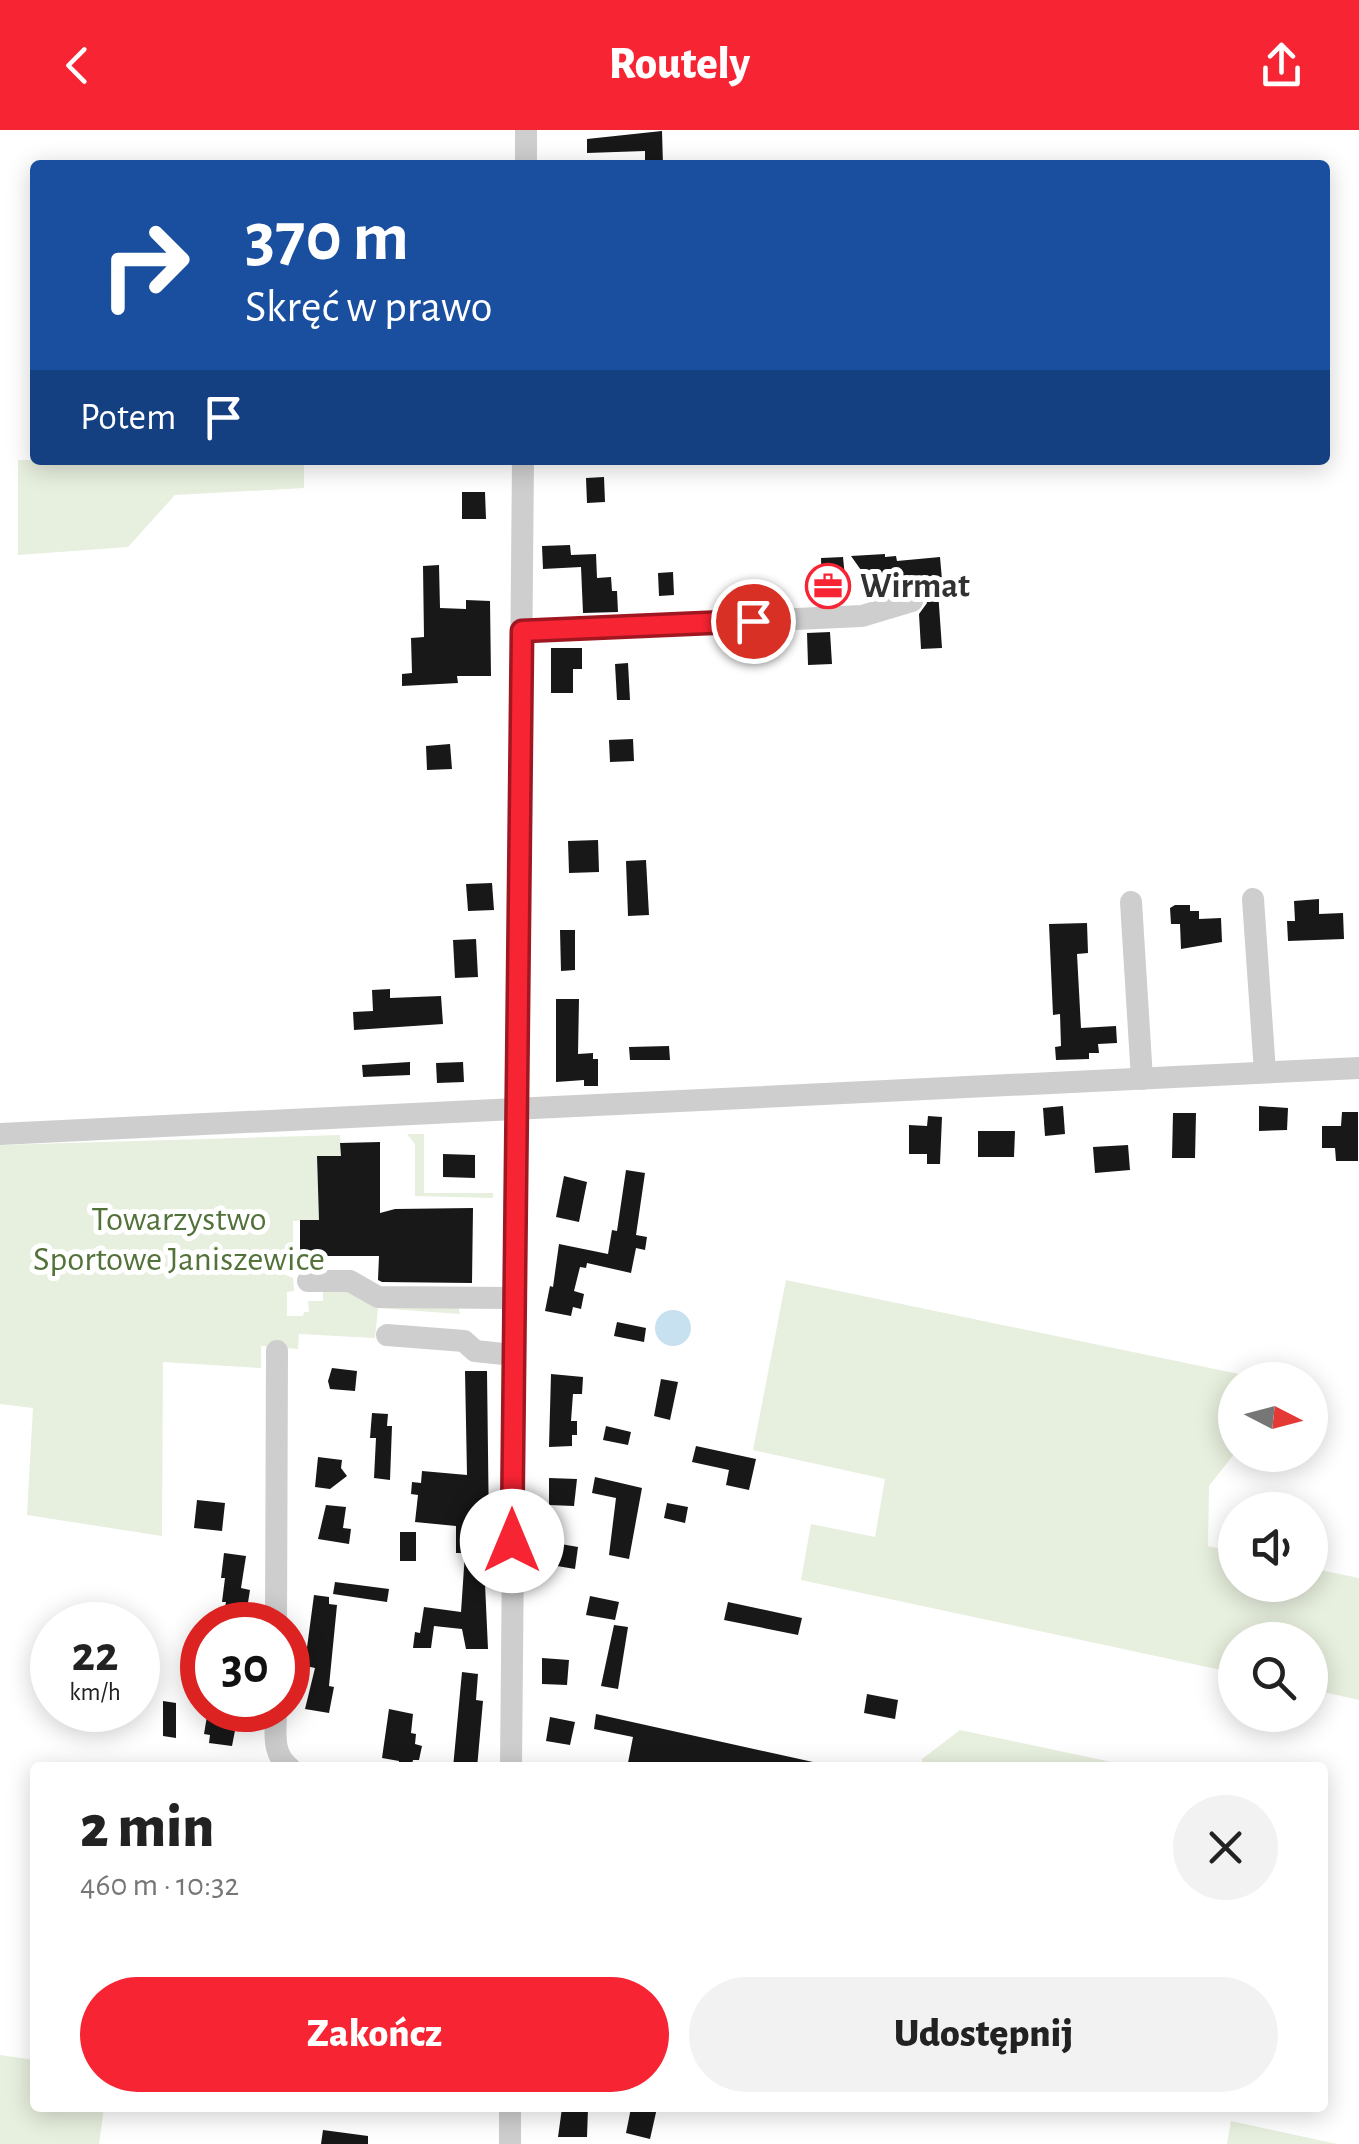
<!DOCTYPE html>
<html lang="pl">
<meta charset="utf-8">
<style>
:root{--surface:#fff;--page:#f2f2f2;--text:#222;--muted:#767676;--accent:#f72433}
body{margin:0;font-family:"Alegreya Sans",sans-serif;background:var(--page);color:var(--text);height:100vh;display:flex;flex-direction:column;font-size:38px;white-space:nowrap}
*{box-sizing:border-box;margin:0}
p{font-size:32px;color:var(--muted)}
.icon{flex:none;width:55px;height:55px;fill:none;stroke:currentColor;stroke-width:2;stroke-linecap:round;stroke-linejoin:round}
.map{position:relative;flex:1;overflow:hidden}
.sheet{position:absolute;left:30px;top:1632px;width:1298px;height:350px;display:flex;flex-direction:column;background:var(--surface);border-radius:10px;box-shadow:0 5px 25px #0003}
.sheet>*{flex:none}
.hud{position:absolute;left:30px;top:30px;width:1300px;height:305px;border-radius:10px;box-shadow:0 5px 25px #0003;background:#1a4fa0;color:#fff;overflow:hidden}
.needle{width:65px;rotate:96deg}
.controls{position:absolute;left:1218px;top:1232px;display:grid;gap:20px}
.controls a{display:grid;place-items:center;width:110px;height:110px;border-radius:50%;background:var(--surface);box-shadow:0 5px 25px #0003;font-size:50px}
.speed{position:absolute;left:30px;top:1472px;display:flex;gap:20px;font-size:50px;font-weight:700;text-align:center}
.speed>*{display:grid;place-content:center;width:130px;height:130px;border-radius:50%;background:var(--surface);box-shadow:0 5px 25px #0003;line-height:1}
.speed small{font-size:25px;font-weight:400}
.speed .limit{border:15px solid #d22;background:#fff;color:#111}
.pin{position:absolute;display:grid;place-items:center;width:85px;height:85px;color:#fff;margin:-42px;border:5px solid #fff;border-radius:50%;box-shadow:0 2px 10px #0007}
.me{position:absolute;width:110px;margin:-55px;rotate:0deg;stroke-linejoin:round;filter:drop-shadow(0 0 8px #0008)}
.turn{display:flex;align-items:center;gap:35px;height:210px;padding:0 50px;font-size:45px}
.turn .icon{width:130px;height:130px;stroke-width:2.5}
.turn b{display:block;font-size:70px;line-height:85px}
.then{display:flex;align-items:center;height:95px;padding:0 50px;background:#0003;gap:20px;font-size:38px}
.round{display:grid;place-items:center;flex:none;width:105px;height:105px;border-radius:52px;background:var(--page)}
.head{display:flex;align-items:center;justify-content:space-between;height:170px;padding:0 50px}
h1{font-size:60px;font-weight:800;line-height:75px}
.cta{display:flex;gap:20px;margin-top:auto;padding:20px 50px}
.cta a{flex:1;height:115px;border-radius:60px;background:var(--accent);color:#fff;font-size:40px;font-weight:800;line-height:115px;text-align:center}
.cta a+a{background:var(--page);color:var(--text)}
header{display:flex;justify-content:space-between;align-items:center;height:130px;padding:0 50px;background:var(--accent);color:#fff;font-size:45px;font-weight:800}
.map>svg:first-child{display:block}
.green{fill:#e7efde}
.water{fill:#c8e1f0}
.building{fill:#181818}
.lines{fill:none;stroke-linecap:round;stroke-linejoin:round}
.minor{stroke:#cecece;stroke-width:22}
.route-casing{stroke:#a11721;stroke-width:25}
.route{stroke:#f72433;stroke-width:18}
.labels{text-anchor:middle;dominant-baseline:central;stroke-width:10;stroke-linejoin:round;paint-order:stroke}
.poi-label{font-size:35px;font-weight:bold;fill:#313131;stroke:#fff;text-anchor:start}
.park-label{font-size:35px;fill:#537239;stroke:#fff}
</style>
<header><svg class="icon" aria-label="back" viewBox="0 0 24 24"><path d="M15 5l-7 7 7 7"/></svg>Routely<svg class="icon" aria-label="share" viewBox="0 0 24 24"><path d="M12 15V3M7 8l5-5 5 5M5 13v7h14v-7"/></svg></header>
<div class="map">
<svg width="1359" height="2014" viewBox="0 0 1359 2014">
<rect width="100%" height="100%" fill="#fff"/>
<!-- green -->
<g class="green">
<polygon points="18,330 304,330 304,358 175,365 128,417 18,425"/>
<polygon points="407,1004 424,1004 424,1063 493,1063 493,1068 415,1066 415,1014"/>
<polygon points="340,1005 341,1026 317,1027 319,1090 293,1091 293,1135 283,1140 283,1144 293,1148 294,1161 287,1162 287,1186 303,1186 304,1182 309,1182 308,1171 323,1171 323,1161 353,1160 458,1176 460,1184 378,1178 375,1208 299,1204 298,1219 261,1216 261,1238 163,1232 162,1406 27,1385 33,1278 0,1274 0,1015"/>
<polygon points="786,1150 1263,1249 1235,1250 1235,1323 1209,1356 1208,1416 1235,1422 1235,1455 1310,1455 1310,1438 1359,1448 1359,1570 1310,1559 1310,1510 1235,1510 1235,1543 801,1450 811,1394 875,1407 885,1349 753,1320"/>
<polygon points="960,1600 1116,1633 1112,1638 922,1637 922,1629"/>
<polygon points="0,1925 35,1930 35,1978 104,1978 99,2014 0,2014"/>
<polygon points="1231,1991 1337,2014 1227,2014"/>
</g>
<!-- water -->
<circle class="water" cx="673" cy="1198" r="18"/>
<!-- building -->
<g class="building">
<polygon points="662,1 663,35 645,35 645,21 587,23 587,9"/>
<polygon points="604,347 605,372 587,373 586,348"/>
<polygon points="462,362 485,362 486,389 462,389"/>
<polygon points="570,415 571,425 596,424 597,448 611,447 612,461 617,461 618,482 583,483 581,437 543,439 542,416"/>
<polygon points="885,424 885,427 896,426 897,431 940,427 943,461 938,461 942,518 921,519 919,484 927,473 923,461 909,456 877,464 876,457 873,457 851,426"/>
<polygon points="843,427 847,467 822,469 821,428"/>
<polygon points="439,435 440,478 466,479 466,470 490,471 491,546 457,546 458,553 402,556 402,544 412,543 411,508 424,507 423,436"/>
<polygon points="673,442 674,465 659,466 658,443"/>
<polygon points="830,502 832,534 808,535 807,503"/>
<polygon points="551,518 582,518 582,539 573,539 573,563 551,563"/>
<polygon points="628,533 630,570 617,570 615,534"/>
<polygon points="633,609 634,631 610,632 609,610"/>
<polygon points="450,614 452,639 427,640 426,616"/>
<polygon points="598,710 599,742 569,743 568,711"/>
<polygon points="646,730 649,785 628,786 626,731"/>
<polygon points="492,753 494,780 468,781 466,754"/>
<polygon points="1319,769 1319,784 1343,783 1344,809 1288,811 1287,791 1295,791 1294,771"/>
<polygon points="1175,775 1190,775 1190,781 1199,781 1199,789 1221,788 1222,812 1181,819 1180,794 1171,794 1170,778"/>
<polygon points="1087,793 1088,823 1077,824 1081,898 1116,896 1117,913 1098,914 1099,923 1089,923 1089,929 1056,930 1055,917 1061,916 1060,884 1053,885 1049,794"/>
<polygon points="560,800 575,800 575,840 561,841"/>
<polygon points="476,809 478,847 455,848 453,810"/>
<polygon points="390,859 390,868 441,866 443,894 354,900 353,882 373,881 372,860"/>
<polygon points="556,869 579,869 578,924 593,923 593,929 598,929 598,956 584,956 584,950 556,952"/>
<polygon points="669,916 670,930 630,930 629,917"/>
<polygon points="410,932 410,945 363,947 362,935"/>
<polygon points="463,932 464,952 437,953 436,933"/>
<polygon points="1063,976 1065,1004 1045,1006 1043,978"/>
<polygon points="1259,976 1288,978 1287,1000 1259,1001"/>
<polygon points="1342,982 1358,982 1358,1031 1336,1031 1335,1018 1322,1018 1322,996 1341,996"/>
<polygon points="1173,983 1196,983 1195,1028 1172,1028"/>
<polygon points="928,986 942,987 940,1034 927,1034 927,1024 909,1024 909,995 927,996"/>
<polygon points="978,1001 1015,1001 1014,1027 978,1027"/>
<polygon points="380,1012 380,1083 395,1079 473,1078 472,1153 382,1152 378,1150 379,1126 300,1126 300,1090 319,1090 317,1026 341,1026 340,1013"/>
<polygon points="1128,1015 1130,1040 1095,1043 1093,1017"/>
<polygon points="443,1024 475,1025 475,1048 443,1047"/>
<polygon points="626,1040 645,1043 636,1105 647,1107 645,1120 636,1118 631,1143 587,1133 586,1138 580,1137 574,1161 584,1164 581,1179 573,1177 571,1186 545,1181 550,1156 553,1157 559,1114 608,1124 612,1100 617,1101"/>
<polygon points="564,1046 587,1052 579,1092 556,1087"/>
<polygon points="617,1192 646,1198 644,1212 614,1206"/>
<polygon points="332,1238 357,1241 355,1261 330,1259 328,1251"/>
<polygon points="465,1241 487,1241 489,1403 489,1432 484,1432 488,1519 466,1519 462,1499 434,1496 431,1518 413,1518 415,1502 420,1503 424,1477 461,1482 465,1423 456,1423 456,1396 415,1392 418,1365 411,1364 412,1352 421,1353 422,1341 467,1345"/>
<polygon points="551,1244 583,1247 582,1264 573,1264 571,1291 577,1291 577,1305 572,1305 572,1316 549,1317"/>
<polygon points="661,1249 678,1252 670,1290 654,1286"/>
<polygon points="372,1283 388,1284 387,1296 392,1296 390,1350 374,1348 376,1308 370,1308"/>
<polygon points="606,1296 631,1302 628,1315 603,1310"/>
<polygon points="696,1316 756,1329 749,1360 726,1355 729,1340 692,1332"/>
<polygon points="318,1327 342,1330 341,1338 347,1346 330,1359 315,1357"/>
<polygon points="595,1347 642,1358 629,1429 609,1425 616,1368 592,1363"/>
<polygon points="549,1348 577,1349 574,1376 549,1375"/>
<polygon points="197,1370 225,1373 222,1401 194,1398"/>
<polygon points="667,1373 688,1377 685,1393 664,1388"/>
<polygon points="326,1375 346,1377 343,1398 351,1399 349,1414 318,1409"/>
<rect x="400" y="1402" width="16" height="29"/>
<polygon points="555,1413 578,1417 575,1439 551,1435"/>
<polygon points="224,1423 246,1426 241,1458 250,1460 246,1485 224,1482 226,1472 222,1472 225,1448 221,1448"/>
<polygon points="335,1452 389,1459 387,1472 333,1464"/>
<polygon points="314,1465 329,1467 329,1474 337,1475 329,1556 334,1557 329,1583 305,1579 315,1538 306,1536 306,1525"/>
<polygon points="590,1466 619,1472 615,1490 586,1485"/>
<polygon points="728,1472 802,1488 798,1505 724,1490"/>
<polygon points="614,1495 628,1497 618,1559 601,1556"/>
<polygon points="542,1528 569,1530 567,1555 542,1554"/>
<polygon points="462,1542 478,1544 476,1570 483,1571 477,1638 453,1638"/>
<polygon points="867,1564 898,1570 895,1589 864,1583"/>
<polygon points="163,1571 176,1573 176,1608 163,1606"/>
<polygon points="389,1579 413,1584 411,1603 416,1604 415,1614 422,1616 419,1630 413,1630 411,1638 398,1638 399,1631 382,1628"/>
<polygon points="208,1580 239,1580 232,1616 209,1613 210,1605 204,1604"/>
<polygon points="596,1584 813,1632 812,1638 627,1638 633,1607 594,1599"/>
<polygon points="550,1587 575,1592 570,1615 546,1611"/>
<polygon points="562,1978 588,1978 587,2007 558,2007"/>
<polygon points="631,1978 657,1978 650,2009 626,2003"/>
<polygon points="323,2000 368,2006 368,2014 321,2014"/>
</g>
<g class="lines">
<!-- minor -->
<g class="minor">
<polyline points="526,35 526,0"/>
<polyline points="521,501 862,486 912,471"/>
<polyline points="1253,769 1265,942"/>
<polyline points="1131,772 1142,949"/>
<polyline points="0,1004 1359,938"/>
<polyline points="308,1151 350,1151 378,1167 514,1168"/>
<polyline points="387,1205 464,1211 475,1221 514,1225"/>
<polyline points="276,1495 277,1221"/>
<path d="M 276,1580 C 276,1601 271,1624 290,1638"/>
<polyline points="511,1638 523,330"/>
<polyline points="510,2014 510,1978"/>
</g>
</g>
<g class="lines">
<defs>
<polyline id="route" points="512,1411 522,501 753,491"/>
</defs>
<!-- route casing -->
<use href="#route" class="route-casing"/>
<!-- route -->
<use href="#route" class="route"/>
</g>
<!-- icons -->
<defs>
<symbol id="office-ring" viewBox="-11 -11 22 22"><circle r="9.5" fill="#fff" stroke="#f72433" stroke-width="1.5"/><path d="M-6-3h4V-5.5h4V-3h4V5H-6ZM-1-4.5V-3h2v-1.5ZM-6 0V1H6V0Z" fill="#f72433"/></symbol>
</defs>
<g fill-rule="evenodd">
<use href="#office-ring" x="803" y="431" width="50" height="50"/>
</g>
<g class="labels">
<!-- poi labels -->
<g class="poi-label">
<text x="860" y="456">Wirmat</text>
</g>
<!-- park labels -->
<g class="park-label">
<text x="179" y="1089">Towarzystwo<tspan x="179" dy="40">Sportowe Janiszewice</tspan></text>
</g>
</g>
</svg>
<div class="controls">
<a><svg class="needle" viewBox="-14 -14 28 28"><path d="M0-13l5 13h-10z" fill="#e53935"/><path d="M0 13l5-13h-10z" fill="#767676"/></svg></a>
<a><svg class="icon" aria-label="sound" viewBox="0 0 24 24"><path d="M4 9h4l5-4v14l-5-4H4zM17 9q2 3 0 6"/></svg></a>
<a><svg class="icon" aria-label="search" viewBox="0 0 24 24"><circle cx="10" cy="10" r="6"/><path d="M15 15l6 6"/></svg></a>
</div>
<div class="speed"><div>22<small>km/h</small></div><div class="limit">30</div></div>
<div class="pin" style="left:753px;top:491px;background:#d93025"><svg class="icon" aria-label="arrive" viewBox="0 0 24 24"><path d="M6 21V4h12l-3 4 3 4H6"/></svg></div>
<svg class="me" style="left:512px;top:1411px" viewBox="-20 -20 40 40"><circle r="19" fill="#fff"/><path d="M0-13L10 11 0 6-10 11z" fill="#f72433"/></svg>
<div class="hud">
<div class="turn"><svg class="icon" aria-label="right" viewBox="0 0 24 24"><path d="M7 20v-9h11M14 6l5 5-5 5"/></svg><div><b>370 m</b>Skręć w prawo</div></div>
<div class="then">Potem<svg class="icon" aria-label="arrive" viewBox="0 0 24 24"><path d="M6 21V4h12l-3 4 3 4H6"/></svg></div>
</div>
<section class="sheet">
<div class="head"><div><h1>2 min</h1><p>460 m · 10:32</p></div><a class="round"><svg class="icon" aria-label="close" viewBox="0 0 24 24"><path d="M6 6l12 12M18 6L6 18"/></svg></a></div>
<div class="cta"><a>Zakończ</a><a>Udostępnij</a></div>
</section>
</div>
